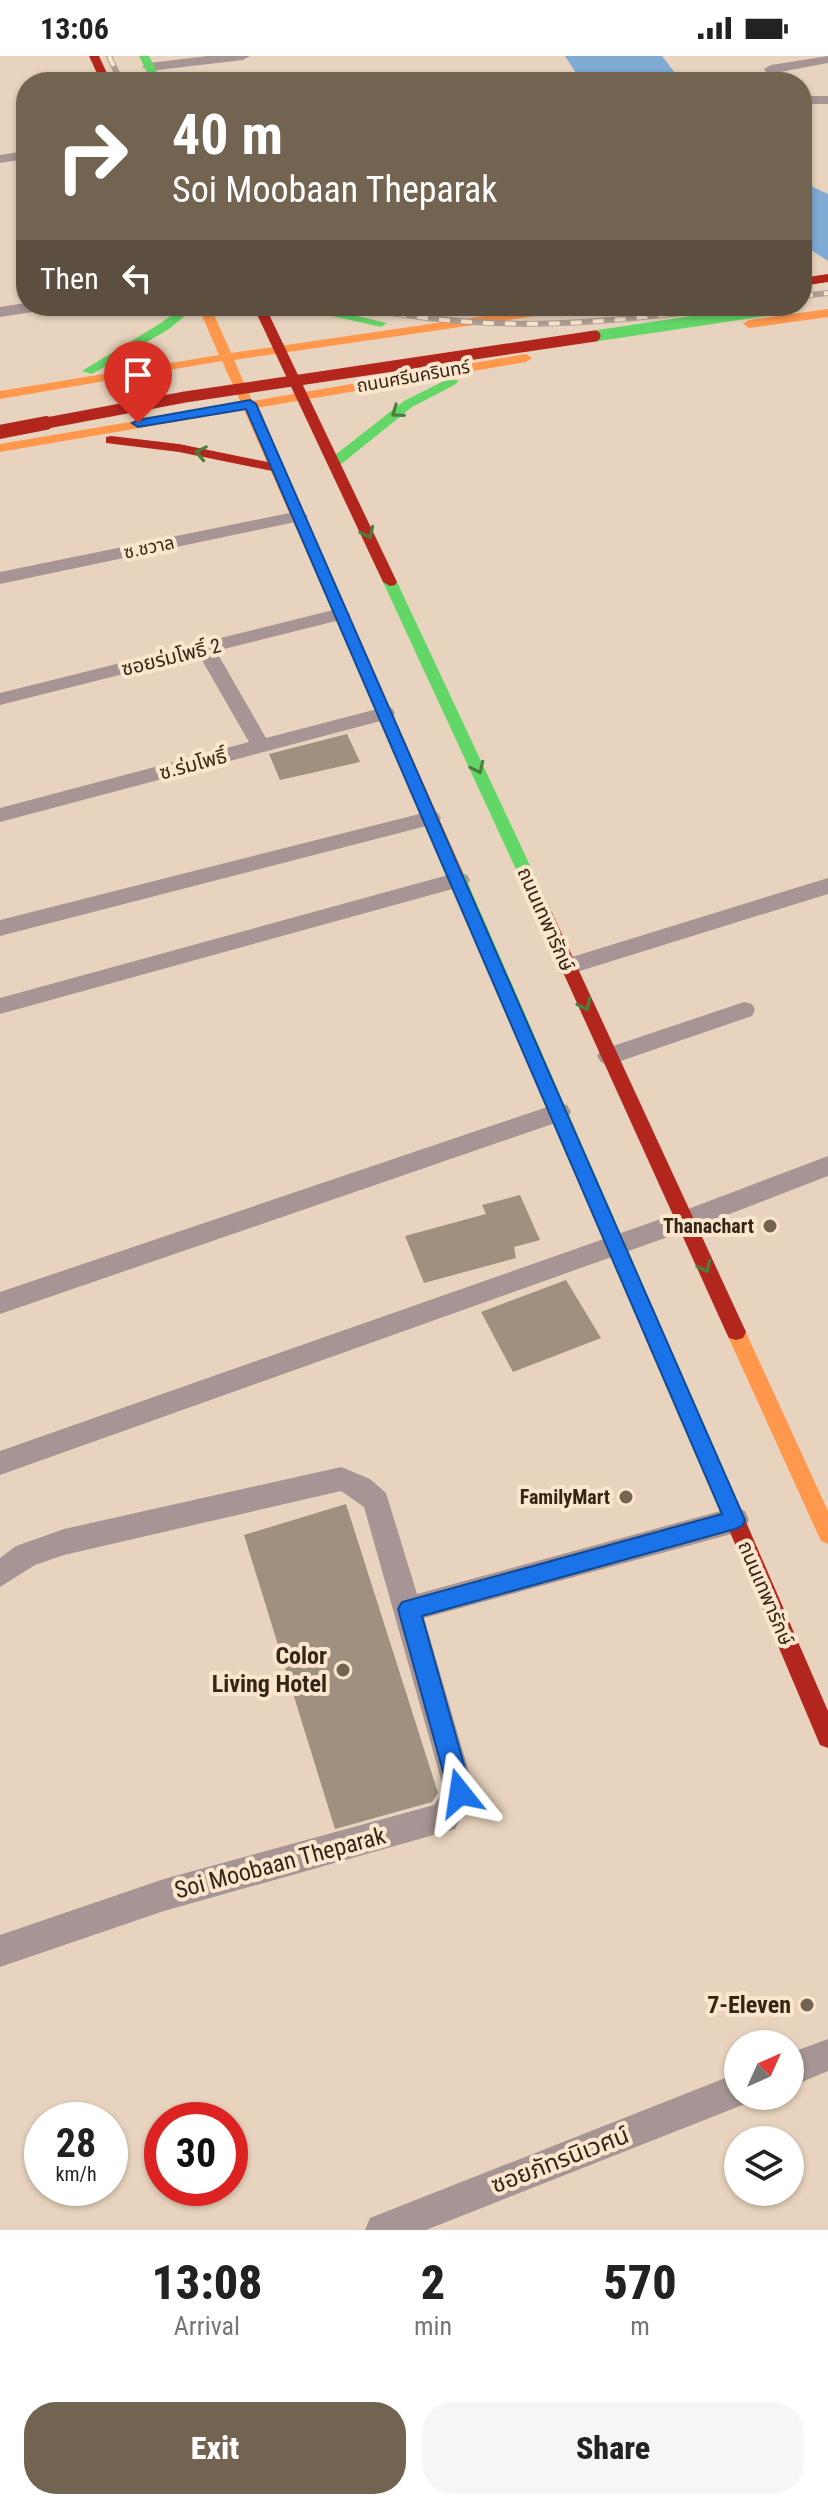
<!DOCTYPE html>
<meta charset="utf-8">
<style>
:root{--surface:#fff;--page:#f6f6f6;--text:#222;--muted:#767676;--accent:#736351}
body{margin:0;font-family:"Roboto Condensed","Noto Sans Thai",sans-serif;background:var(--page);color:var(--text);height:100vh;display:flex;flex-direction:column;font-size:30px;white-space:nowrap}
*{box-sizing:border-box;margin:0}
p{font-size:26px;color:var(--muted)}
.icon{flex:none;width:44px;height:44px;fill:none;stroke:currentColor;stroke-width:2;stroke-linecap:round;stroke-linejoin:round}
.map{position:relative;height:2174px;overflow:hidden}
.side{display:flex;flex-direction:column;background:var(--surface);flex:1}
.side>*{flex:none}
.banner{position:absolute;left:16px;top:16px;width:796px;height:244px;border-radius:32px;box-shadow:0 2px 6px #0004;background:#736351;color:#fff;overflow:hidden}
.needle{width:52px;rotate:45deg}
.fabs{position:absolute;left:724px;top:1974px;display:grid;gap:16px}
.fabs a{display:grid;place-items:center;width:80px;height:80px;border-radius:50%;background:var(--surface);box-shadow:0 2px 6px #0004;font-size:40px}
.speed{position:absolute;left:24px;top:2046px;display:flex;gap:16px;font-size:40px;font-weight:700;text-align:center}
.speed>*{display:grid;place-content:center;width:104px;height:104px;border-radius:50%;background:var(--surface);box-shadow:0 2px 6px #0004;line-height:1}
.speed small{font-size:20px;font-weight:400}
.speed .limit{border:12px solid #d22;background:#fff;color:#111}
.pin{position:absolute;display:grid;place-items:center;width:68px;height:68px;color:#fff;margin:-82px -34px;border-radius:50% 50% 50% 0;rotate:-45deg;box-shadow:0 0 8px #0007}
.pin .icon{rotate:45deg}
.me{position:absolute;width:88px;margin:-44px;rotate:345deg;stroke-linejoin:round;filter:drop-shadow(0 0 6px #0008)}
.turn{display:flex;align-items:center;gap:28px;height:168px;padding:0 24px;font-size:36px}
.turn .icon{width:104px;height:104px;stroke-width:2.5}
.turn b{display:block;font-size:56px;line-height:68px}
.then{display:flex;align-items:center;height:76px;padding:0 24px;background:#0003;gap:16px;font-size:30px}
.eta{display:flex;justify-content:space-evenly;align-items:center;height:136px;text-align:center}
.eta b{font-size:48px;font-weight:800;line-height:56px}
.primary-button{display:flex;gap:16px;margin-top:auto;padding:16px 24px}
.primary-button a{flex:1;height:92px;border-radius:32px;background:var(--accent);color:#fff;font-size:32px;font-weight:800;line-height:92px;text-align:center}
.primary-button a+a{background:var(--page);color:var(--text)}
.status{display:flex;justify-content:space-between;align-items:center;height:56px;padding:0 40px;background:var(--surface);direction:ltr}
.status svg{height:22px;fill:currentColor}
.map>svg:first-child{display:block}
.water{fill:#80abd4}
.building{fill:#9f907f}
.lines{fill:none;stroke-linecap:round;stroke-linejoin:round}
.street{fill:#a69594;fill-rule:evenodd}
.fast{fill:#63d668;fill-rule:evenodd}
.slow{fill:#ff974d;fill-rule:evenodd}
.jam{fill:#b3261e;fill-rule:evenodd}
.rail-casing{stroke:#ae9e94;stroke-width:6}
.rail{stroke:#fbe5cc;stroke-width:4;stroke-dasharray:11;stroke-linecap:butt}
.fast-bridge{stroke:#63d668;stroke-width:11}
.jam-bridge-far1{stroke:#b3261e;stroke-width:11}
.jam-bridge{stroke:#b3261e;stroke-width:14}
.oneway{stroke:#4c7e3f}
.route{fill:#1a73e8;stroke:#114b97;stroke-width:2}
.poi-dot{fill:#736351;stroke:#fbe5cc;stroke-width:3}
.labels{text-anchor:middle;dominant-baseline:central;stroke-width:8;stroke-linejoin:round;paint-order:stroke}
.far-street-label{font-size:18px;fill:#342616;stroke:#fbe5cc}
.street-label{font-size:20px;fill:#342616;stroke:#fbe5cc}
.poi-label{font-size:20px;font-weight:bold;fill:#342616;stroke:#fbe5cc;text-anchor:end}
.near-poi-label{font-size:24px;font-weight:bold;fill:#342616;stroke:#fbe5cc;text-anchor:end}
.near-street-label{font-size:24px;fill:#342616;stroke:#fbe5cc}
</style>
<div class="status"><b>13:06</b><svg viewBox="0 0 49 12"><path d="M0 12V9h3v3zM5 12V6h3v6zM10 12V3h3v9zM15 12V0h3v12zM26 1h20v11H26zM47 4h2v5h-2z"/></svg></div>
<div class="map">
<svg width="828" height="2174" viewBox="0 0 828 2174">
<rect width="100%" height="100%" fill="#e8d4be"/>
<!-- water -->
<g class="water">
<polygon points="565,0 662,0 682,26 582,26"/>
<polygon points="802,126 828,138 828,205 802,188"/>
</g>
<!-- building -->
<g class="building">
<polygon points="347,678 360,706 280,724 269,698"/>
<polygon points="520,1139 540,1184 514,1191 516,1202 424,1227 405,1180 486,1158 482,1149"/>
<polygon points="566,1224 601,1282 513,1316 481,1256"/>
<polygon points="346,1448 438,1737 432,1746 335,1773 244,1479"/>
</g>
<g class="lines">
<!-- street -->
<g class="street">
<polygon points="208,0 250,0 243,4 149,15 142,11 149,7"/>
<polygon points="828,0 828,7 780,16 787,26 773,26 764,13 771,9"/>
<rect x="802" y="40" width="26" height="8"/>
<polygon points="26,95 26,103 0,107 0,99"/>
<polygon points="26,247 26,250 47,250 39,255 0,261 0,251"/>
<polygon points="299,455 308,460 305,464 0,528 0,516"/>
<polygon points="341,552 350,558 348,562 216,595 266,682 385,651 392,652 395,657 392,662 0,766 0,752 249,686 199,599 0,649 0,637"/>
<polygon points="431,755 438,757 441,762 438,767 0,880 0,864"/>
<polygon points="459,816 467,819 470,824 467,829 0,958 0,942"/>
<polygon points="828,822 828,838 567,919 559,917 556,911 559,905"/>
<polygon points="744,946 752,948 755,954 752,960 609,1009 601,1006 597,1000 601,994"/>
<polygon points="559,1047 567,1049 571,1056 567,1063 0,1258 0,1236"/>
<polygon points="828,1100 828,1120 693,1172 0,1419 0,1395 675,1158"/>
<polygon points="341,1411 370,1423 386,1437 417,1538 735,1451 745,1455 749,1464 745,1473 735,1477 424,1562 475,1737 455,1773 164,1855 0,1911 0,1879 164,1823 434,1749 444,1734 364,1451 341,1435 64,1499 35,1509 0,1531 0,1502 16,1490 64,1473"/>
<polygon points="828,1983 828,2015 790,2031 790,1997"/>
<polygon points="738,2017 738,2040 752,2040 750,2046 426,2174 365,2174 370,2162"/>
</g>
<!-- fast -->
<g class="fast">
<polygon points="139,0 149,0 162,26 152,26"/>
<polygon points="184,250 197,250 169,273 92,318 82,315 161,267"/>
<polygon points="287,250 312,250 387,267 381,271"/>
<polygon points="452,321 458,325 456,328 412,351 340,409 330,409 330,403 404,345"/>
<polygon points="390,522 397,526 549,850 547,854 541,856 533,850 383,526"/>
<polygon points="456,812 464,818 733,1436 730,1443 723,1445 716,1443 713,1436 448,818"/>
</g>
<!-- slow -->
<g class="slow">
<polygon points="198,250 210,250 231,297 552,250 582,250 576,254 234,304 252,345 526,298 532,302 526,306 256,352 464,818 462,822 450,822 448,818 244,354 0,396 0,388 241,347 222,305 0,343 0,335 219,299"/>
<polygon points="828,253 828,261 749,272 743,268 749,264"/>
<polygon points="736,1268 743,1270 828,1455 828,1488 821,1485 726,1276 729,1270"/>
</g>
<!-- jam -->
<g class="jam">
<polygon points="89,0 99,0 111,26 101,26"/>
<polygon points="828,218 828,226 802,230 802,222"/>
<polygon points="253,250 265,250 397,526 395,529 390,530 383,526"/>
<polygon points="111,380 179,388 277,408 284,412 277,416 179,396 106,387 106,381"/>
<polygon points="541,844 549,850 746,1276 743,1282 736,1284 729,1282 726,1276 533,850"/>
<polygon points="723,1427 730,1429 733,1436 828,1655 828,1692 820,1689 713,1436 716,1429"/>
</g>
<defs>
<g id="rail">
<polyline points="109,0 121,26"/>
<polyline points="802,240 828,237"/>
<path d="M 352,250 C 490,278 596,269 734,250"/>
</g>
</defs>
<!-- rail casing -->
<use href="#rail" class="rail-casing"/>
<!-- rail -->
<use href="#rail" class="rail"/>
<!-- fast-bridge -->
<polyline class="fast-bridge" points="595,280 796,250"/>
<!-- jam-bridge-far1 -->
<polyline class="jam-bridge-far1" points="36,369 185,341 595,280"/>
<!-- jam-bridge -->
<polyline class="jam-bridge" points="0,376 46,367"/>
</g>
<!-- one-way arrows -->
<defs><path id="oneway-chevron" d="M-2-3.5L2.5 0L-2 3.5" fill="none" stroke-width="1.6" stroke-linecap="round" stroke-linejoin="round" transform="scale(2)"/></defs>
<g class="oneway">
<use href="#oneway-chevron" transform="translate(397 356) rotate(144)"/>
<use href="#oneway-chevron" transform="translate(201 397) rotate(-169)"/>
<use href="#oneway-chevron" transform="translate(368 477) rotate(65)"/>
<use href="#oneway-chevron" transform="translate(478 712) rotate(65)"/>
<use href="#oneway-chevron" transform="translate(585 949) rotate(65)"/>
<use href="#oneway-chevron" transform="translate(705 1211) rotate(65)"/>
</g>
<!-- route -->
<polygon class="route" points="250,344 256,348 745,1464 742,1470 735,1473 422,1560 472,1737 468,1745 460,1748 452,1745 449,1737 398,1553 402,1546 722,1458 246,353 138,371 132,367 138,364"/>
<!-- markers -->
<g class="poi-dot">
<circle cx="770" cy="1170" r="8"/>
<circle cx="626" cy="1441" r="8"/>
<circle cx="343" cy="1614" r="8"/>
<circle cx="807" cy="1949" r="8"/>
</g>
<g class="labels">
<!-- far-street labels -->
<g class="far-street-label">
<text transform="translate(413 320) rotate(-10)">ถนนศรีนครินทร์</text>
<text transform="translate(149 491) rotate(-12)">ซ.ชวาล</text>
</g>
<!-- street labels -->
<g class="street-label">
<text transform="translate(171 601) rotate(-14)">ซอยร่มโพธิ์ 2</text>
<text transform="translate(193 708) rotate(-15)">ซ.ร่มโพธิ์</text>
<text transform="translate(546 863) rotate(66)">ถนนเทพารักษ์</text>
<text transform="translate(766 1537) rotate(67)">ถนนเทพารักษ์</text>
</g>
<!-- poi labels -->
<g class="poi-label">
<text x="754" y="1170">Thanachart</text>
<text x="610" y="1441">FamilyMart</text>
</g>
<!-- near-poi labels -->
<g class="near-poi-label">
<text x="327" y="1600">Color<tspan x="327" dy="28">Living Hotel</tspan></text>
<text x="791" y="1949">7-Eleven</text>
</g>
<!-- near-street labels -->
<g class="near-street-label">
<text transform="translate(280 1807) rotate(-15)">Soi Moobaan Theparak</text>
<text transform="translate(560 2104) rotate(-21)">ซอยภัทรนิเวศน์</text>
</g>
</g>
</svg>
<div class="fabs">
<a><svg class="needle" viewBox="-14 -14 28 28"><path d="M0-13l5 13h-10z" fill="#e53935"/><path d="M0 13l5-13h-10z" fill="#767676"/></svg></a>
<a><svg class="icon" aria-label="layers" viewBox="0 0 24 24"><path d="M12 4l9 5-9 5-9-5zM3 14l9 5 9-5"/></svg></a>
</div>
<div class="speed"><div>28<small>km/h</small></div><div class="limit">30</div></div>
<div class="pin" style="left:138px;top:367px;background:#d93025"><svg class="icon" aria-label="arrive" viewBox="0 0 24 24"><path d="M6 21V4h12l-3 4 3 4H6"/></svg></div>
<svg class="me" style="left:460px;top:1737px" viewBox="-20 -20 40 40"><path d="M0-17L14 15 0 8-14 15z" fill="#1a73e8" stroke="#fff" stroke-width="4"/></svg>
<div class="banner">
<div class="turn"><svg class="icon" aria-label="right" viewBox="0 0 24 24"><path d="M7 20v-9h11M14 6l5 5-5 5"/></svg><div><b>40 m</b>Soi Moobaan Theparak</div></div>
<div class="then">Then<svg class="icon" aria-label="left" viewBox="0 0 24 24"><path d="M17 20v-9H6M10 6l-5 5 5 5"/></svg></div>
</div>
</div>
<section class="side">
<div class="eta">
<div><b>13:08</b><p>Arrival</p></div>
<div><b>2</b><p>min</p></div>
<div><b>570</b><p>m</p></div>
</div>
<div class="primary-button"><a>Exit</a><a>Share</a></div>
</section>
